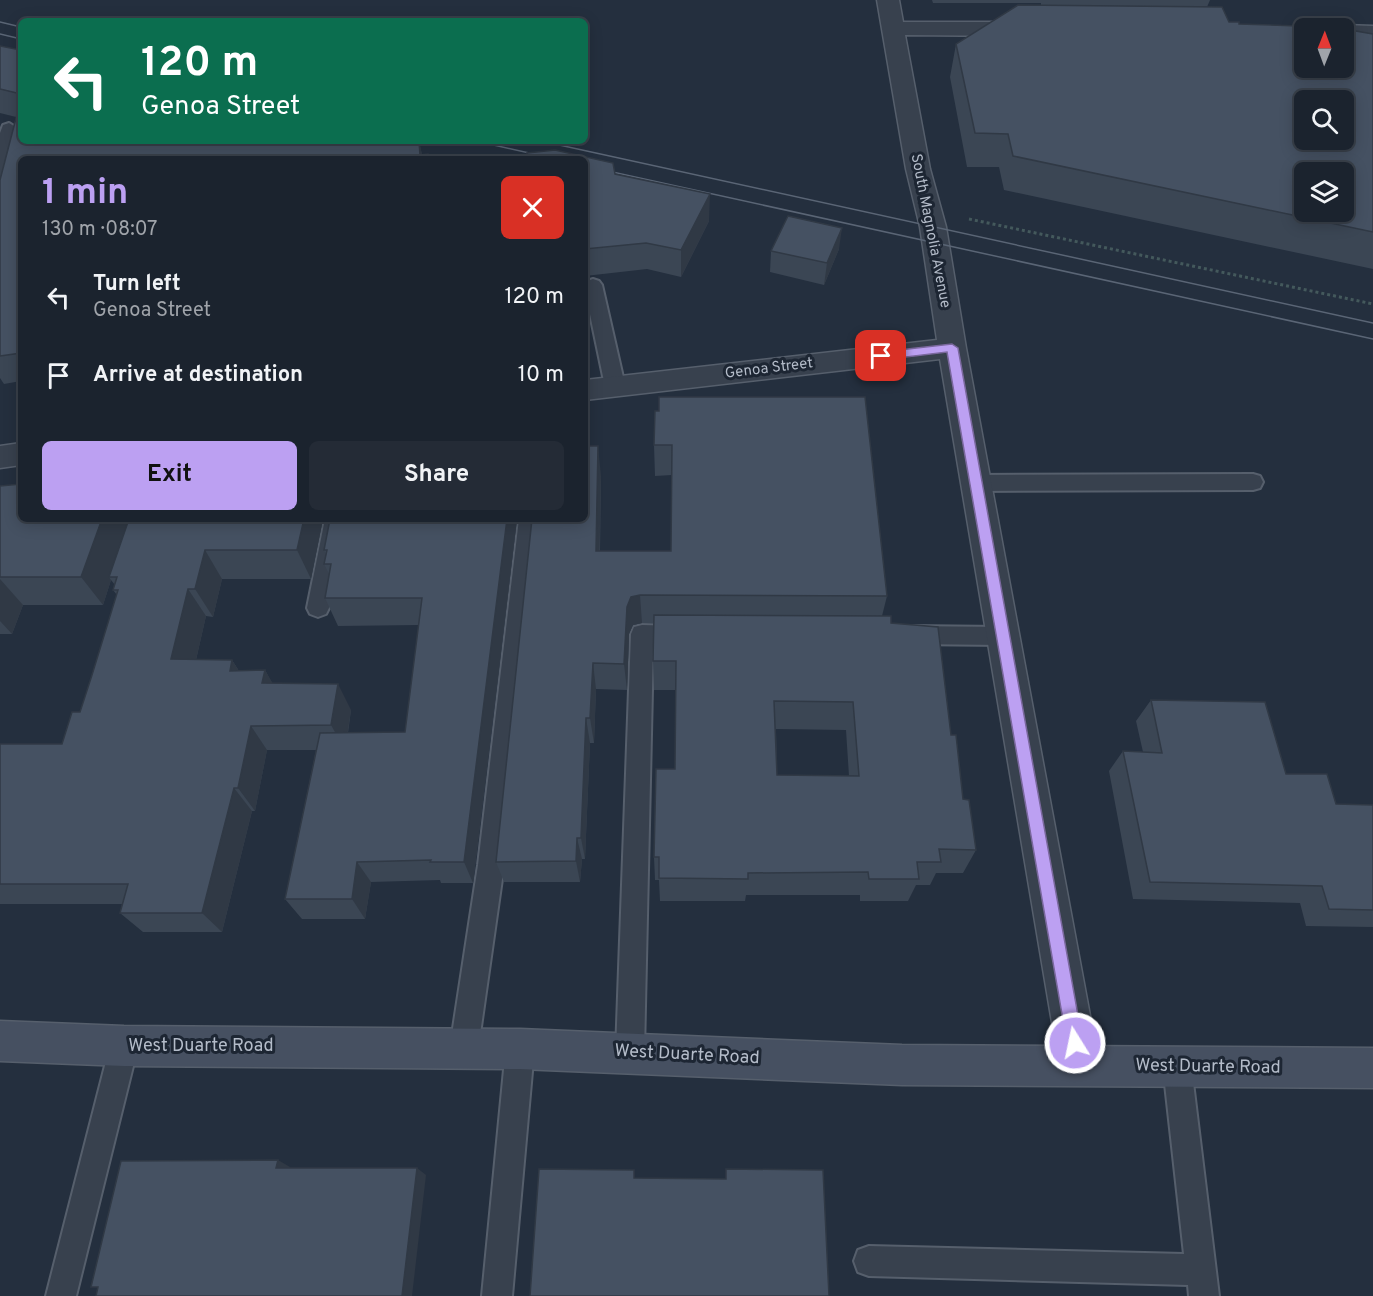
<!DOCTYPE html>
<meta charset="utf-8">
<style>
:root{--surface:#1b232e;--page:#242b36;--text:#f1f3f6;--muted:#a0a4aa;--line:#39404a;--accent:#bca0f2}
body{margin:0;font-family:Overpass,sans-serif;background:var(--page);color:var(--text);height:100vh;display:flex;flex-direction:column;font-size:22px;white-space:nowrap}
*{box-sizing:border-box;margin:0}
p{font-size:20px;color:var(--muted)}
.icon{flex:none;width:33px;height:33px;fill:none;stroke:currentColor;stroke-width:2;stroke-linecap:round;stroke-linejoin:round}
.map{position:relative;flex:1;overflow:hidden}
.panel{position:absolute;left:18px;top:156px;width:570px;height:366px;display:flex;flex-direction:column;background:var(--surface);border-radius:9px;box-shadow:0 3px 15px #0003,0 0 0 2px var(--line)}
.panel>*{flex:none}
.top-card{position:absolute;left:18px;top:18px;width:570px;height:126px;border-radius:9px;box-shadow:0 3px 15px #0003,0 0 0 2px var(--line);background:#0b6e4f;color:#fff;overflow:hidden}
.needle{width:39px;rotate:1deg}
.fabs{position:absolute;left:1294px;top:18px;display:grid;gap:12px}
.fabs a{display:grid;place-items:center;width:60px;height:60px;border-radius:9px;background:var(--surface);box-shadow:0 3px 15px #0003,0 0 0 2px var(--line);font-size:30px}
.pin{position:absolute;display:grid;place-items:center;width:51px;height:51px;color:#fff;margin:-26px;border-radius:12px;box-shadow:0 3px 9px #0006}
.me{position:absolute;width:66px;margin:-33px;rotate:350deg;stroke-linejoin:round;filter:drop-shadow(0 0 4px #0008)}
.turn{display:flex;align-items:center;gap:21px;height:126px;padding:0 24px;font-size:27px}
.turn .icon{width:78px;height:78px;stroke-width:2.5}
.turn b{display:block;font-size:42px;line-height:51px}
.round{display:grid;place-items:center;flex:none;width:63px;height:63px;border-radius:9px;background:var(--page)}
.overview{display:flex;align-items:center;justify-content:space-between;height:102px;padding:0 24px}
h1{font-size:36px;font-weight:700;line-height:45px;color:var(--accent)}
.primary-button{display:flex;gap:12px;margin-top:auto;padding:12px 24px}
.primary-button a{flex:1;height:69px;border-radius:9px;background:var(--accent);color:#111;font-size:24px;font-weight:700;line-height:69px;text-align:center}
.primary-button a+a{background:var(--page);color:var(--text)}
ul{padding:0;list-style:none}
li{display:flex;align-items:center;gap:18px;height:78px;padding:0 24px}
li div{flex:1}
li b{display:block;font-size:22px}
li em{font-style:normal}
.map>svg:first-child{display:block}
.lines{fill:none;stroke-linecap:round;stroke-linejoin:round}
.service-casing{stroke:#565f6c;stroke-width:4}
.minor-casing{stroke:#565f6c;stroke-width:3}
.secondary-casing{stroke:#565f6c;stroke-width:3}
.path{stroke:#44595c;stroke-width:3;stroke-dasharray:3 3;stroke-linecap:butt}
.service{fill:#38414e;fill-rule:evenodd}
.minor{fill:#38414e;fill-rule:evenodd}
.secondary{fill:#465061;fill-rule:evenodd}
.tram{stroke:#5a6575;stroke-width:1.5}
.wall{fill:#3b4654;fill-rule:evenodd}
.shaded-wall{fill:#303945}
.building{fill:#455162;stroke:#303945;stroke-width:1.5;fill-rule:evenodd}
.route{fill:#bca0f2;stroke:#7a689d;stroke-width:1.5}
.labels{text-anchor:middle;dominant-baseline:central;stroke-width:6;stroke-linejoin:round;paint-order:stroke}
.street-label{font-size:15px;fill:#b4bcc9;stroke:#1d2633}
.near-street-label{font-size:18px;fill:#b4bcc9;stroke:#1d2633}
</style>
<div class="map">
<svg width="1373" height="1296" viewBox="0 0 1373 1296">
<rect width="100%" height="100%" fill="#242f3e"/>
<g class="lines">
<defs>
<g id="service">
<polygon points="9,123 17,128 8,181 6,185 0,186 0,133 3,125"/>
<polygon points="593,279 599,281 602,285 625,386 622,391 615,393 608,391 605,386 585,290 587,281"/>
<polygon points="1253,474 1260,476 1263,482 1260,488 1253,490 976,491 969,489 966,483 969,477 976,475"/>
<polygon points="325,519 345,519 329,608 326,614 318,617 310,614 307,608"/>
<polygon points="519,519 539,519 504,865 478,1048 474,1058 464,1062 454,1058 450,1048 478,865"/>
<polygon points="642,625 682,626 690,628 693,635 690,642 682,644 653,644 644,1052 640,1062 630,1066 620,1062 616,1052 631,634 634,627"/>
<polygon points="907,626 1003,627 1011,629 1014,636 1011,643 1003,645 907,644 899,642 896,635 899,628"/>
<polygon points="124,1032 134,1036 138,1046 76,1296 46,1296 110,1046 114,1036"/>
<polygon points="520,1035 530,1039 534,1049 512,1296 482,1296 506,1049 510,1039"/>
<polygon points="1177,1052 1187,1056 1191,1066 1219,1296 1189,1296 1188,1285 869,1276 858,1272 854,1261 858,1250 869,1246 1184,1254 1163,1066 1167,1056"/>
</g>
<g id="minor">
<polygon points="877,0 899,0 903,22 1024,22 1032,24 1035,29 1032,34 1024,36 905,35 930,169 946,227 966,348 1099,1064 1093,1078 1079,1084 1065,1078 1059,1064 940,359 585,400 585,380 937,340 920,227 906,169"/>
<polygon points="1344,25 1373,26 1373,40 1344,39 1344,28 1335,28"/>
<polygon points="21,443 21,465 0,468 0,446"/>
</g>
<polygon id="secondary" points="0,1021 124,1026 520,1029 902,1045 1373,1048 1373,1088 902,1085 520,1069 124,1066 0,1061"/>
</defs>
<!-- service casing -->
<use href="#service" class="service-casing"/>
<!-- minor casing -->
<use href="#minor" class="minor-casing"/>
<!-- secondary casing -->
<use href="#secondary" class="secondary-casing"/>
<!-- path -->
<polyline class="path" points="969,219 1373,304"/>
<!-- service -->
<use href="#service" class="service"/>
<!-- minor -->
<use href="#minor" class="minor"/>
<!-- secondary -->
<use href="#secondary" class="secondary"/>
<!-- tram -->
<g class="tram">
<polyline points="0,22 21,27"/>
<polyline points="0,34 21,39"/>
<polyline points="476,141 556,159"/>
<polyline points="541,141 1373,323"/>
<polyline points="585,166 1373,339"/>
</g>
</g>
<!-- wall -->
<g class="wall">
<polygon points="932,0 1210,0 1207,7 1229,22 1239,24 1373,34 1373,269 1004,190 999,167 967,167 950,77 956,44 1041,5 1041,3 933,3"/>
<polygon points="0,46 21,50 21,141 419,141 422,155 428,154 429,159 21,159 21,381 4,384 0,378 0,180 16,117 0,113"/>
<polygon points="585,159 709,221 681,277 647,269 585,276"/>
<polygon points="839,249 824,285 770,272 771,251"/>
<path d="M 655,411 L 887,596 L 882,616 L 891,623 L 951,735 L 963,799 L 976,850 L 963,873 L 936,873 L 930,885 L 916,885 L 908,901 L 860,901 L 860,895 L 746,895 L 745,901 L 660,901 L 659,880 L 655,880 L 654,857 L 675,769 L 676,690 L 654,690 L 653,661 L 654,623 L 642,623 L 633,625 L 629,634 L 627,690 L 596,689 L 594,743 L 590,743 L 585,859 L 582,859 L 580,882 L 504,882 L 496,862 L 601,476 L 600,551 L 671,551 L 672,475 L 655,476 L 654,445 ZM 776,729 L 846,730 L 849,776 L 777,775 Z"/>
<polygon points="0,486 21,519 323,519 311,579 222,579 213,617 206,616 196,660 232,660 239,671 265,670 272,683 351,710 348,733 405,732 419,625 338,626 325,598 329,574 324,564 326,555 324,550 330,519 517,519 473,883 441,883 440,880 371,882 365,919 302,919 285,899 316,750 267,750 255,811 252,811 222,932 143,932 120,913 122,904 0,904 0,744 62,744 80,712 92,675 117,595 113,590 115,585 111,580 103,605 23,605 12,634 0,634"/>
<polygon points="1151,700 1286,774 1336,804 1373,805 1373,927 1306,926 1300,903 1133,899 1109,771 1123,751 1143,752 1136,721"/>
</g>
<!-- shaded-wall -->
<g class="shaded-wall">
<polygon points="419,141 423,159 421,159"/>
<polygon points="710,194 709,221 681,277 681,250"/>
<polygon points="842,228 839,249 824,285 827,263"/>
<polygon points="598,446 601,476 599,579 596,551"/>
<polygon points="102,519 133,519 109,577 111,580 103,605 81,577"/>
<polygon points="304,519 323,519 311,579 297,550"/>
<polygon points="507,519 517,519 473,883 464,862"/>
<polygon points="205,550 222,579 213,617 195,589"/>
<polygon points="0,579 23,605 12,634 0,621"/>
<polygon points="188,589 206,616 190,686 171,659"/>
<polygon points="640,595 642,623 633,625 629,634 627,690 624,664 627,607 631,597"/>
<polygon points="232,660 249,687 230,671"/>
<polygon points="593,663 596,689 594,743 590,718"/>
<polygon points="265,670 280,696 262,683"/>
<polygon points="338,684 351,710 345,750 331,725"/>
<polygon points="586,718 590,743 585,859 581,838"/>
<polygon points="251,726 267,750 255,811 238,788"/>
<polygon points="234,788 252,811 222,932 202,913"/>
<polygon points="577,838 582,859 580,882 576,861"/>
<polygon points="357,862 371,882 365,919 352,899"/>
<polygon points="278,1160 290,1167 289,1174 276,1168"/>
<polygon points="417,1168 426,1175 412,1296 402,1296"/>
</g>
<!-- building -->
<g class="building">
<path d="M 1018,5 L 1222,7 L 1229,22 L 1239,22 L 1239,24 L 1329,27 L 1339,28 L 1305,28 L 1305,68 L 1344,68 L 1344,29 L 1373,34 L 1373,232 L 1013,156 L 1008,134 L 975,133 L 956,44 ZM 1305,100 L 1344,100 L 1344,140 L 1305,140 ZM 1305,172 L 1344,172 L 1344,212 L 1305,212 Z"/>
<polygon points="0,46 21,50 21,94 0,89"/>
<polygon points="21,99 21,141 419,141 420,155 428,154 428,159 21,159 21,353 0,356 0,180"/>
<polygon points="555,150 613,163 615,174 710,194 681,250 646,243 585,249 585,159 526,159 528,159 527,153"/>
<polygon points="788,216 842,228 827,263 771,251"/>
<polygon points="659,397 865,397 887,596 640,595 631,597 627,607 624,664 593,663 590,718 586,718 581,838 577,838 576,861 496,862 532,519 585,519 585,446 598,446 596,551 671,551 672,445 654,445 655,411 659,411"/>
<polygon points="21,484 21,519 102,519 81,577 0,577 0,486"/>
<polygon points="129,519 304,519 297,550 205,550 195,589 188,589 171,659 232,660 230,671 265,670 262,683 338,684 331,725 251,726 238,788 234,788 202,913 120,913 128,884 0,884 0,744 62,744 72,712 80,712 92,675 118,590 113,590 117,577 109,577"/>
<polygon points="330,519 507,519 464,862 430,862 431,860 357,862 352,899 285,899 320,733 405,732 422,598 325,598 331,564 324,564 327,550 324,550"/>
<path d="M 654,615 L 891,616 L 891,623 L 938,627 L 951,735 L 956,735 L 963,799 L 969,800 L 976,850 L 939,849 L 941,862 L 917,862 L 919,879 L 869,879 L 868,872 L 748,873 L 748,879 L 659,878 L 659,857 L 654,857 L 656,769 L 675,769 L 676,661 L 653,661 ZM 774,701 L 853,702 L 859,776 L 777,775 Z"/>
<polygon points="1151,700 1265,702 1286,774 1327,774 1336,804 1373,805 1373,910 1329,909 1322,886 1150,882 1123,751 1162,753"/>
<polygon points="278,1160 276,1168 417,1168 402,1296 96,1296 98,1287 91,1287 121,1161"/>
<polygon points="539,1169 634,1170 634,1178 726,1179 726,1169 823,1170 829,1296 530,1296"/>
</g>
<!-- route -->
<polygon class="route" points="952,344 958,348 1083,1043 1081,1049 1075,1052 1069,1049 1067,1043 947,352 881,360 876,356 881,352"/>
<g class="labels">
<!-- street labels -->
<g class="street-label">
<text transform="translate(930 231) rotate(79)">South Magnolia Avenue</text>
<text transform="translate(769 369) rotate(-7)">Genoa Street</text>
</g>
<!-- near-street labels -->
<g class="near-street-label">
<text x="201" y="1046">West Duarte Road</text>
<text transform="translate(687 1055) rotate(3)">West Duarte Road</text>
<text transform="translate(1208 1067) rotate(1)">West Duarte Road</text>
</g>
</g>
</svg>
<div class="fabs">
<a><svg class="needle" viewBox="-14 -14 28 28"><path d="M0-13l5 13h-10z" fill="#e53935"/><path d="M0 13l5-13h-10z" fill="#a0a4aa"/></svg></a>
<a><svg class="icon" aria-label="search" viewBox="0 0 24 24"><circle cx="10" cy="10" r="6"/><path d="M15 15l6 6"/></svg></a>
<a><svg class="icon" aria-label="layers" viewBox="0 0 24 24"><path d="M12 4l9 5-9 5-9-5zM3 14l9 5 9-5"/></svg></a>
</div>
<div class="pin" style="left:881px;top:356px;background:#d93025"><svg class="icon" aria-label="arrive" viewBox="0 0 24 24"><path d="M6 21V4h12l-3 4 3 4H6"/></svg></div>
<svg class="me" style="left:1075px;top:1043px" viewBox="-20 -20 40 40"><circle r="17" fill="#bca0f2" stroke="#fff" stroke-width="3"/><path d="M0-11L8 9 0 5-8 9z" fill="#fff"/></svg>
<div class="top-card">
<div class="turn"><svg class="icon" aria-label="left" viewBox="0 0 24 24"><path d="M17 20v-9H6M10 6l-5 5 5 5"/></svg><div><b>120 m</b>Genoa Street</div></div>
</div>
<section class="panel">
<div class="overview"><div><h1>1 min</h1><p>130 m · 08:07</p></div><a class="round" style="background:#d93025;color:#fff"><svg class="icon" aria-label="close" viewBox="0 0 24 24"><path d="M6 6l12 12M18 6L6 18"/></svg></a></div>
<ul>
<li><svg class="icon" aria-label="left" viewBox="0 0 24 24"><path d="M17 20v-9H6M10 6l-5 5 5 5"/></svg><div><b>Turn left</b><p>Genoa Street</p></div><em>120 m</em></li>
<li><svg class="icon" aria-label="arrive" viewBox="0 0 24 24"><path d="M6 21V4h12l-3 4 3 4H6"/></svg><div><b>Arrive at destination</b></div><em>10 m</em></li>
</ul>
<div class="primary-button"><a>Exit</a><a>Share</a></div>
</section>
</div>
